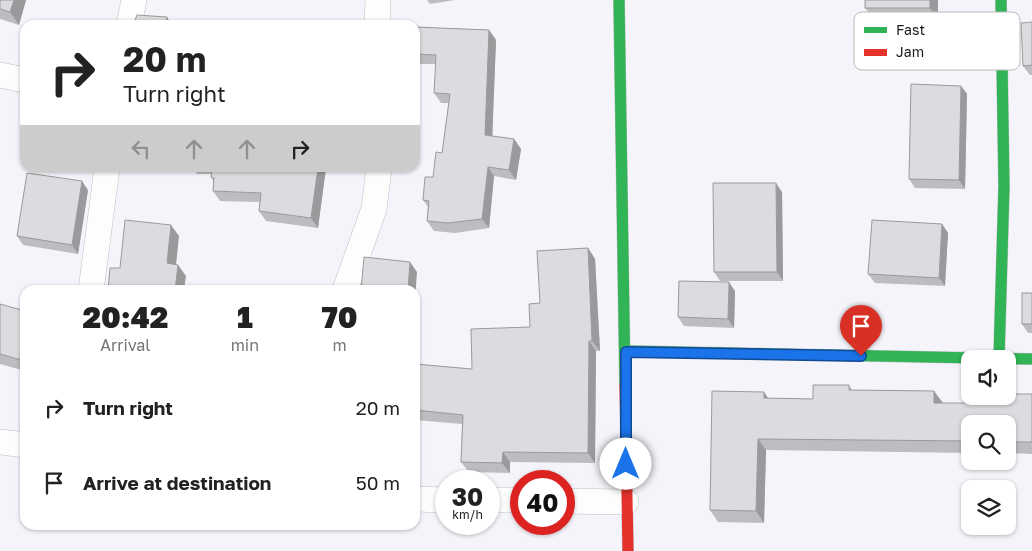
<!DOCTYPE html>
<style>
:root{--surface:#fff;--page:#f6f6f6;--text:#222;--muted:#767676}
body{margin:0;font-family:"Golos Text",sans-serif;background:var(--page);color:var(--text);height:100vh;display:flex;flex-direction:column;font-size:19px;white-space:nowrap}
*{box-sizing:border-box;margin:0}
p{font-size:16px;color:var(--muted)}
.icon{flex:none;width:28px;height:28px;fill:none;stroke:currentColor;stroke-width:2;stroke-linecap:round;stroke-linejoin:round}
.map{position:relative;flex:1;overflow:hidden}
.panel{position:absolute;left:20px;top:285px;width:400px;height:245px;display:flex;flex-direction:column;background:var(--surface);border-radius:15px;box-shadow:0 1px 4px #0004}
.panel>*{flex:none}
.banner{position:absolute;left:20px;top:20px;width:400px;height:152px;border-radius:15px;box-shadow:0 1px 4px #0004;background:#fff;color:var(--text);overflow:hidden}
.fabs{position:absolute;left:961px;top:350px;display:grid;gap:10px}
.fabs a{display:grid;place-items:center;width:55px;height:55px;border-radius:10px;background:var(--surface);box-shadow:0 1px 4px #0004;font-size:25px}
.speed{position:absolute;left:435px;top:470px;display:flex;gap:10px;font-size:25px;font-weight:700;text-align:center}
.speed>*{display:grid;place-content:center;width:65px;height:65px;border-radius:50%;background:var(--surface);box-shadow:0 1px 4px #0004;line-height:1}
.speed small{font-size:12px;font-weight:400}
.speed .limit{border:8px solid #d22;background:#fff;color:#111}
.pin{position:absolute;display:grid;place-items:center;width:42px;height:42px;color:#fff;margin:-51px -21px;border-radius:50% 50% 50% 0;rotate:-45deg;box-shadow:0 0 5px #0007}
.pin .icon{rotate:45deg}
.me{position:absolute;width:55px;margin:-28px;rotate:0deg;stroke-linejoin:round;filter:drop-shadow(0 0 4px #0008)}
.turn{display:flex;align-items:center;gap:18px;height:105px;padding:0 20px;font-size:22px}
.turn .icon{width:65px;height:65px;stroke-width:2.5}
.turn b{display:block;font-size:35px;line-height:42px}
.lanes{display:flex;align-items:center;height:48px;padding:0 20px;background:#0003;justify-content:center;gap:25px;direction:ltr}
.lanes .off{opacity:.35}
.eta{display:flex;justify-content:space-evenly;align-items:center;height:85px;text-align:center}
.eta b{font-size:30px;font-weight:800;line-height:35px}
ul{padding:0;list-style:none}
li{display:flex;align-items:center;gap:15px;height:75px;padding:0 20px}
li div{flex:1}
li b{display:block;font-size:19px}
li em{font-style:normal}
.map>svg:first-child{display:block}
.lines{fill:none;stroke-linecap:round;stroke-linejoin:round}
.street-casing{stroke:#bfbec2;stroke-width:26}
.fast-casing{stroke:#bfbec2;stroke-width:12}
.jam-casing{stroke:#bfbec2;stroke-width:12}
.street{stroke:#fefdfe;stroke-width:25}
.fast{stroke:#30b455;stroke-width:11}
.jam{stroke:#e5322d;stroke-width:11}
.wall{fill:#bdbdc1}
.shaded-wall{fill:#9a9a9d}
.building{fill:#dcdce0;stroke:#9a9a9d}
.route-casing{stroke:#114b97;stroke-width:12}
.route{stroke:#1a73e8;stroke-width:9}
.key{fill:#fff;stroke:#bababb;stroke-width:1}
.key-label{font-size:14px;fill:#1a1a1d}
</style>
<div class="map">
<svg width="1032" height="551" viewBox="0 0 1032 551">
<rect width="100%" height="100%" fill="#f5f4fa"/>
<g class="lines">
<defs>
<g id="street">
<polyline points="129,25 134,0"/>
<polyline points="377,25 378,0"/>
<polyline points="0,75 25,80"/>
<polyline points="91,290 107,168"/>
<polyline points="345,290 374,209 379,168"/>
<polyline points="0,442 25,445"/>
<polyline points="415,499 446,500"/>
<polyline points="489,500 521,500"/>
<polyline points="564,501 626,502"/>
</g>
<g id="fast">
<polyline points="619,0 625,385"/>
<polyline points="626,351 1032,359"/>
<polyline points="999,358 1004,186 1001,0"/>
</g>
<polyline id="jam" points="625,385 628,551"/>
</defs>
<!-- street casing -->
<use href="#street" class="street-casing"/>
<!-- fast casing -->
<use href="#fast" class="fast-casing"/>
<!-- jam casing -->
<use href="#jam" class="jam-casing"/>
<!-- street -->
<use href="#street" class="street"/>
<!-- fast -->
<use href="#fast" class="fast"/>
<!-- jam -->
<use href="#jam" class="jam"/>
</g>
<!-- wall -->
<g class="wall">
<polygon points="0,0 26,0 19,25 0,19"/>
<polygon points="427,0 455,0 430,4"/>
<polygon points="865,0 938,0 938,21 874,20 865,8"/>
<polygon points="1032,22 1032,75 1030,75 1023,66"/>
<polygon points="415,27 489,30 496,40 492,136 514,139 521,149 516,180 494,176 489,228 455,233 434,231 427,221 428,207 423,200 433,177 442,153 449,103 441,103 434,93 436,64 415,64"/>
<polygon points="961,86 967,94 965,189 915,188 909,179"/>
<polygon points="193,168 326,168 318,228 266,221 259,211 260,202 220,201 213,191 213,181 211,177 211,174 197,174"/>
<polygon points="88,190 78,254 23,245 17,236"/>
<polygon points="782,192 783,281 720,281 714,272"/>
<polygon points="942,224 948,233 945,286 875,283 868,274"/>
<polygon points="588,248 595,259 600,351 596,351 595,463 510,462 510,473 469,472 461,462 462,424 415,420 415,364 472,369 530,327 540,303"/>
<polygon points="735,291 734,328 684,326 678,317"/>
<polygon points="1032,293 1032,333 1028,333 1022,324"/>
<polygon points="0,304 25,311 25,371 0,364"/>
<polygon points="849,385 852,390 934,391 942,403 988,403 1032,394 1032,454 1008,453 1008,424 970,424 970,453 766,450 764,523 718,522 710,510 769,398 813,399"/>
</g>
<!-- shaded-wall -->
<g class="shaded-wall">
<polygon points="14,0 26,0 19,25 10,12"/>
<polygon points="930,0 938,0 938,21 930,8"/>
<polygon points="167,17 172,25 165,25"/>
<polygon points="489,30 496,40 492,144 485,135"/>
<polygon points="961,86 967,94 965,189 959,180"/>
<polygon points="514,139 521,149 516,180 509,170"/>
<polygon points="488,167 494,176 489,228 482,219"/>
<polygon points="318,168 326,168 318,228 311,218"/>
<polygon points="82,181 88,190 78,254 72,245"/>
<polygon points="776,183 782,192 783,281 777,272"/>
<polygon points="942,224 948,233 945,286 939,278"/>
<polygon points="171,225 179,236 175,275 167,263"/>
<polygon points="588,248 595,259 600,351 592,341"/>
<polygon points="410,262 417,272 415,299 415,290 408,290"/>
<polygon points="178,265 186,276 184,290 175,290"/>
<polygon points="729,282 735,291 734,328 728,319"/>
<polygon points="589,341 596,351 595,463 588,453"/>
<polygon points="934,391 943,403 934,403"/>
<polygon points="764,392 772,404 764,398"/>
<polygon points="758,439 766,450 764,523 756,511"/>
<polygon points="503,452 510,462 510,473 502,463"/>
</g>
<!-- building -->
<g class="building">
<polygon points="0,0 14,0 10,12 0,9"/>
<rect x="865" y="0" width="65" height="8"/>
<polygon points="137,15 167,17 165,25 133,25"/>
<polygon points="1032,22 1032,65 1023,66 1021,23"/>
<polygon points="415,27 489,30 485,135 514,139 509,170 488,167 482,219 448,223 427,221 429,201 423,200 425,177 433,177 436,152 442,153 450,94 434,93 436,55 415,54"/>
<polygon points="911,84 961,86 959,180 909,179"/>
<polygon points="212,168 318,168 311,218 259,211 261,193 213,191 214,178 211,177"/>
<polygon points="27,173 82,181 72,245 17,236"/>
<polygon points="713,183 776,183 777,272 714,272"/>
<polygon points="125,220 171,225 167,263 178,265 175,290 108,290 110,268 120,268"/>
<polygon points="872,220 942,224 939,278 868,274"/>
<polygon points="588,248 592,341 589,341 588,453 503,452 502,463 461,462 463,415 415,410 415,364 472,369 471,329 530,327 529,304 540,303 537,251"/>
<polygon points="364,257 410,262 408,290 361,290"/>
<polygon points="679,281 729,282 728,319 678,317"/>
<rect x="1022" y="293" width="10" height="31"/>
<polygon points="0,304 25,311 25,361 0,354"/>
<polygon points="813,385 849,385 849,390 934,391 934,403 988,403 988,396 1008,396 1008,394 1032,394 1032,442 1008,442 1008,424 970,424 970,441 758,439 756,511 710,510 712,391 764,392 764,398 813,399"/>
</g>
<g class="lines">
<defs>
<polyline id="route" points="626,464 626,352 861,356"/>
</defs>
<!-- route casing -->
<use href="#route" class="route-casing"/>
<!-- route -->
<use href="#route" class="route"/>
</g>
<!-- legend -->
<rect x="854" y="12" width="166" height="58" rx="8" class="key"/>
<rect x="864" y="27" width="23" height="6" fill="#30b455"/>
<rect x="864" y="49" width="23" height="7" fill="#e5322d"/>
<g class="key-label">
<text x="896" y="35">Fast</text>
<text x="896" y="57">Jam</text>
</g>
</svg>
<div class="fabs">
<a><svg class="icon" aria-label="sound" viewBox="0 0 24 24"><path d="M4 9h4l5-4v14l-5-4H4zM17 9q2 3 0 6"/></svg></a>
<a><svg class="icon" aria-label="search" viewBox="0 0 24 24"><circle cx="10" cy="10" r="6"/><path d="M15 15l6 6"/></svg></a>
<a><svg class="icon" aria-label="layers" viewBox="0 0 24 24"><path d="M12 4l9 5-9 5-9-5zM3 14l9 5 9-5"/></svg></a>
</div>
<div class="speed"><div>30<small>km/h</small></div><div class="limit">40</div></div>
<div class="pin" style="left:861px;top:356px;background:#d93025"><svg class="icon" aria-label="arrive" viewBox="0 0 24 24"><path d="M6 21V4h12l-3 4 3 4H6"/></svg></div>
<svg class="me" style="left:626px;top:464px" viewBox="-20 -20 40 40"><circle r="19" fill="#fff"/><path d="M0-13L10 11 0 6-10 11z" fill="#1a73e8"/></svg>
<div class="banner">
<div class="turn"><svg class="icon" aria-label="right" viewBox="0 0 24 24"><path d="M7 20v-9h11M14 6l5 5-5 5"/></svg><div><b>20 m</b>Turn right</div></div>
<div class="lanes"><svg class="icon off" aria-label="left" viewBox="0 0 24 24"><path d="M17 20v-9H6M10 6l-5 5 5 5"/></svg><svg class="icon off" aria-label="ahead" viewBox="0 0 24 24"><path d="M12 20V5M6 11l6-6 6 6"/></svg><svg class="icon off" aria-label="ahead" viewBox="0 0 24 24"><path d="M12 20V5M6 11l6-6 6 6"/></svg><svg class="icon" aria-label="right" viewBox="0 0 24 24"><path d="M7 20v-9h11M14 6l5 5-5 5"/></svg></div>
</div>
<section class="panel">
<div class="eta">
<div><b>20:42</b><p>Arrival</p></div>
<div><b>1</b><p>min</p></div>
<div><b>70</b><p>m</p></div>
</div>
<ul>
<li><svg class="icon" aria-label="right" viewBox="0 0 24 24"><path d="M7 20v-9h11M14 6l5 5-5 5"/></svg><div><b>Turn right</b></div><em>20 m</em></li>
<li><svg class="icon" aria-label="arrive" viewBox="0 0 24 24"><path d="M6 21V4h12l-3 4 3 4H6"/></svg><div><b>Arrive at destination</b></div><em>50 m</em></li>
</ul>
</section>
</div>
